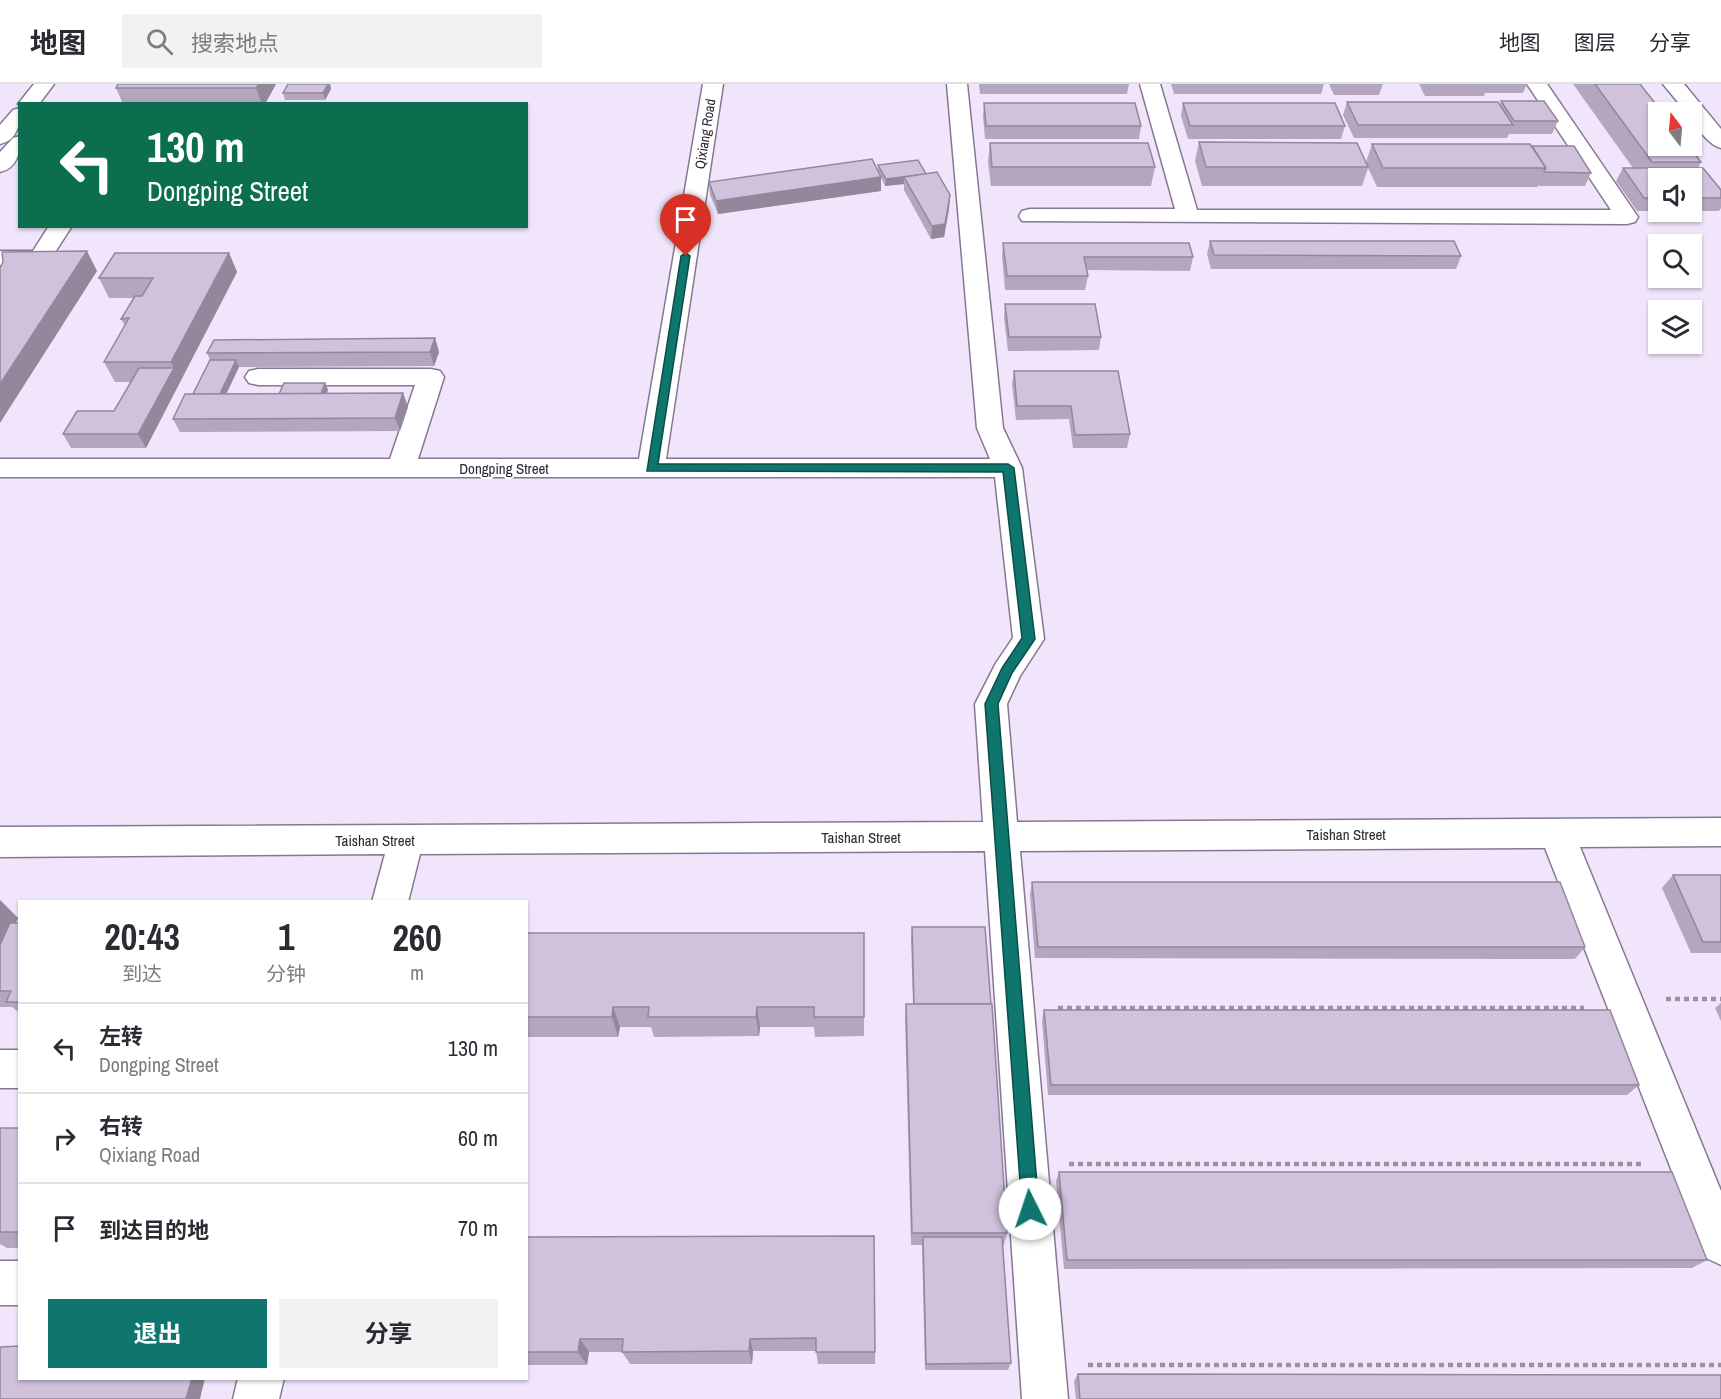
<!DOCTYPE html>
<html lang="zh">
<meta charset="utf-8">
<style>
:root{--surface:#fff;--page:#f2f2f3;--text:#2b2b33;--muted:#7c7c81;--line:#e1e1e2;--accent:#0f766e}
body{margin:0;font-family:"Archivo Narrow","Noto Sans SC",sans-serif;background:var(--page);color:var(--text);height:100vh;display:flex;flex-direction:column;font-size:22px;white-space:nowrap}
*{box-sizing:border-box;margin:0}
p{font-size:20px;color:var(--muted)}
.icon{flex:none;width:33px;height:33px;fill:none;stroke:currentColor;stroke-width:2;stroke-linecap:round;stroke-linejoin:round}
.map{position:relative;flex:1;overflow:hidden}
.panel{position:absolute;left:18px;top:816px;width:510px;height:480px;display:flex;flex-direction:column;background:var(--surface);border-radius:0px;box-shadow:0 2px 4px #0004}
.panel>*{flex:none}
.guide{position:absolute;left:18px;top:18px;width:510px;height:126px;border-radius:0px;box-shadow:0 2px 4px #0004;background:#0b6e4f;color:#fff;overflow:hidden}
.needle{width:39px;rotate:344deg}
.buttons{position:absolute;left:1648px;top:18px;display:grid;gap:12px}
.buttons a{display:grid;place-items:center;width:54px;height:54px;border-radius:0px;background:var(--surface);box-shadow:0 2px 4px #0004;font-size:30px}
.pin{position:absolute;display:grid;place-items:center;width:51px;height:51px;color:#fff;margin:-62px -26px;border-radius:50% 50% 50% 0;rotate:-45deg;box-shadow:0 0 6px #0007}
.pin .icon{rotate:45deg}
.me{position:absolute;width:66px;margin:-33px;rotate:356deg;stroke-linejoin:round;filter:drop-shadow(0 0 4px #0008)}
.turn{display:flex;align-items:center;gap:21px;height:126px;padding:0 30px;font-size:27px}
.turn .icon{width:78px;height:78px;stroke-width:2.5}
.turn b{display:block;font-size:42px;line-height:51px}
.eta{display:flex;justify-content:space-evenly;align-items:center;height:102px;text-align:center}
.eta b{font-size:36px;font-weight:700;line-height:42px}
.primary-button{display:flex;gap:12px;margin-top:auto;padding:12px 30px}
.primary-button a{flex:1;height:69px;border-radius:0px;background:var(--accent);color:#fff;font-size:24px;font-weight:700;line-height:69px;text-align:center}
.primary-button a+a{background:var(--page);color:var(--text)}
ul{padding:0;list-style:none}
li{display:flex;align-items:center;gap:18px;height:90px;padding:0 30px;border-top:2px solid var(--line)}
li div{flex:1}
li b{display:block;font-size:22px}
li em{font-style:normal}
header{display:flex;align-items:center;gap:36px;box-sizing:border-box;height:84px;padding:0 30px;background:var(--surface);border-bottom:2px solid var(--line)}
header strong{font-size:28px}
nav{display:flex;gap:33px;margin-inline-start:auto;font-size:21px}
.search{width:420px;height:54px;background:var(--page);display:flex;align-items:center;gap:15px;box-sizing:border-box;padding:0 21px;border-radius:0px;color:var(--muted);font-size:22px}
.map>svg:first-child{display:block}
.lines{fill:none;stroke-linecap:round;stroke-linejoin:round}
.minor-casing{stroke:#867892;stroke-width:3}
.major-casing{stroke:#867892;stroke-width:3}
.path{stroke:#9b91a3;stroke-width:4.5;stroke-dasharray:5 4;stroke-linecap:butt}
.minor{fill:#fff;fill-rule:evenodd}
.major{fill:#fff;fill-rule:evenodd}
.wall{fill:#b3a6be}
.shaded-wall{fill:#92879b}
.building{fill:#d0c1dd;stroke:#92879b;stroke-width:1.5}
.route{fill:#0f766e;stroke:#0a4d48;stroke-width:1.5}
.labels{text-anchor:middle;dominant-baseline:central;stroke-width:4.5;stroke-linejoin:round;paint-order:stroke}
.far-street-label{font-size:14px;fill:#2c2631;stroke:#fff}
.street-label{font-size:15px;fill:#2c2631;stroke:#fff}
</style>
<header>
<strong>地图</strong>
<div class="search"><svg class="icon" aria-label="search" viewBox="0 0 24 24"><circle cx="10" cy="10" r="6"/><path d="M15 15l6 6"/></svg>搜索地点</div>
<nav><a>地图</a><a>图层</a><a>分享</a></nav>
</header>
<div class="map">
<svg width="1721" height="1315" viewBox="0 0 1721 1315">
<rect width="100%" height="100%" fill="#f1e5fc"/>
<g class="lines">
<defs>
<g id="minor">
<polygon points="703,0 723,0 666,375 990,375 977,344 947,0 967,0 1003,344 1022,384 1044,555 1020,592 1007,620 1017,738 1721,734 1721,762 1580,763 1721,1107 1721,1181 1706,1174 1545,764 1020,767 1068,1315 1022,1315 985,767 420,770 408,818 372,818 385,770 0,773 0,743 983,738 975,620 996,579 1013,554 995,393 0,393 0,375 390,375 415,301 258,301 249,299 245,293 249,287 258,285 431,285 440,287 444,293 418,375 639,375"/>
<polygon points="1140,0 1160,0 1197,126 1611,126 1527,0 1547,0 1638,133 1635,138 1627,140 1022,137 1019,132 1022,127 1030,125 1175,125"/>
<path d="M 1663,0 L 1684,0 L 1721,45 L 1721,64 C 1709,61 1692,41 1692,28 L 1686,28 Z"/>
<polygon points="49,142 72,142 48,179 0,181 0,167 33,167"/>
<rect x="0" y="966" width="20" height="38"/>
<rect x="0" y="1177" width="20" height="44"/>
<polygon points="238,1294 284,1294 279,1315 233,1315"/>
</g>
<g id="major">
<polygon points="34,0 54,0 39,20 20,20 20,22 18,20"/>
<path d="M 20,24 C 20,40 18,56 0,60 L 0,41 L 13,26 Z"/>
<path d="M 20,52 C 20,68 18,84 0,88 L 0,68 L 13,54 Z"/>
</g>
</defs>
<!-- minor casing -->
<use href="#minor" class="minor-casing"/>
<!-- major casing -->
<use href="#major" class="major-casing"/>
<!-- path -->
<g class="path">
<polyline points="1666,915 1721,915"/>
<polyline points="1058,924 1584,924"/>
<polyline points="1069,1080 1644,1080"/>
<polyline points="1088,1281 1721,1281"/>
</g>
<!-- minor -->
<use href="#minor" class="minor"/>
<!-- major -->
<use href="#major" class="major"/>
</g>
<!-- wall -->
<g class="wall">
<polygon points="118,0 276,0 265,20 123,20 116,4"/>
<polygon points="288,0 330,0 331,5 325,16 285,16 283,9"/>
<polygon points="979,0 1129,0 1127,10 980,10"/>
<polygon points="1171,0 1324,0 1321,10 1174,10"/>
<polygon points="1329,0 1383,0 1379,11 1334,11"/>
<polygon points="1419,0 1527,0 1523,9 1485,9 1484,12 1425,12"/>
<polygon points="1573,0 1640,0 1701,78 1698,84 1721,114 1721,124 1719,127 1692,127 1692,94 1659,94 1659,127 1637,127 1616,97 1623,84 1633,84"/>
<polygon points="1501,17 1558,37 1552,50 1509,50 1507,54 1354,54 1343,31 1347,18 1500,21"/>
<polygon points="984,19 1141,42 1139,55 985,55 983,32"/>
<polygon points="1183,19 1345,42 1341,55 1188,55 1181,32"/>
<polygon points="1199,58 1366,78 1372,60 1532,62 1591,89 1585,102 1539,102 1539,101 1537,103 1377,103 1368,84 1362,102 1202,102 1195,77"/>
<polygon points="990,59 1155,83 1151,102 991,102 988,78"/>
<polygon points="878,81 926,90 950,111 949,125 944,153 931,155 904,106 904,100 885,102 881,94 881,107 718,130 710,111 709,98 878,87"/>
<polygon points="1210,157 1461,172 1456,185 1211,185 1207,170"/>
<polygon points="1003,159 1193,173 1190,187 1086,186 1088,192 1085,206 1005,206 1002,172"/>
<polygon points="229,169 237,188 146,364 71,364 63,350 114,327 131,298 115,298 104,278 125,242 121,235 134,214 109,214 99,194"/>
<polygon points="1005,220 1101,253 1099,266 1008,267 1004,234"/>
<polygon points="435,254 439,268 434,282 239,283 226,310 279,310 325,299 328,306 326,310 403,309 408,323 400,347 180,348 173,335 193,310 210,276 207,269"/>
<polygon points="1014,287 1130,350 1127,364 1073,364 1069,335 1016,336 1012,300"/>
<polygon points="1673,791 1721,791 1721,869 1691,869 1662,804"/>
<polygon points="1032,798 1585,863 1575,875 1035,874 1030,810"/>
<polygon points="0,816 18,834 16,839 20,839 20,929 12,923 0,923"/>
<polygon points="912,843 1007,1149 1004,1161 1003,1161 1011,1279 1008,1286 925,1286 922,1161 911,1161 905,935 906,920 913,920 911,855"/>
<polygon points="526,849 864,849 864,952 815,953 814,943 760,943 759,952 654,953 651,943 620,943 618,953 526,953"/>
<polygon points="1721,919 1721,937 1715,924"/>
<polygon points="1044,926 1639,1001 1627,1011 1048,1011 1042,937"/>
<polygon points="0,1044 20,1044 20,1164 7,1164 0,1160"/>
<polygon points="1059,1088 1707,1176 1692,1184 1064,1185 1056,1097"/>
<polygon points="526,1153 875,1268 875,1280 818,1280 816,1267 753,1267 752,1280 630,1280 622,1268 589,1268 587,1281 526,1281"/>
<polygon points="1078,1290 1721,1315 1076,1315 1074,1297"/>
</g>
<!-- shaded-wall -->
<g class="shaded-wall">
<polygon points="259,0 276,0 265,20 262,20 256,4"/>
<polygon points="328,0 330,0 331,5 325,16 323,9"/>
<polygon points="881,93 881,107 718,130 716,117"/>
<polygon points="904,93 904,100 885,102 886,95"/>
<polygon points="950,111 949,125 944,153 931,155 932,142"/>
<polygon points="87,167 97,187 0,339 0,300"/>
<polygon points="229,169 237,188 180,298 171,278"/>
<polygon points="435,254 439,268 434,282 430,268"/>
<polygon points="236,276 239,283 222,319 219,312"/>
<polygon points="174,284 180,298 146,364 138,350"/>
<polygon points="325,299 328,306 321,323 318,316"/>
<polygon points="403,309 408,323 400,347 395,334"/>
<polygon points="0,816 18,834 0,874"/>
<polygon points="613,923 620,943 618,953 612,933"/>
<polygon points="757,923 760,943 759,952 756,933"/>
<polygon points="580,1255 589,1268 587,1281 578,1268"/>
<polygon points="750,1255 753,1267 752,1280 749,1267"/>
<polygon points="192,1294 205,1294 200,1315 186,1315"/>
</g>
<!-- building -->
<g class="building">
<polygon points="118,0 259,0 256,4 116,4"/>
<polygon points="288,0 328,0 323,9 283,9"/>
<polygon points="1595,0 1640,0 1662,28 1659,28 1659,62 1688,62 1701,78 1652,78"/>
<polygon points="1501,17 1544,17 1558,37 1514,37"/>
<polygon points="1347,18 1498,18 1513,41 1358,41"/>
<polygon points="984,19 1135,19 1141,42 986,42"/>
<polygon points="1183,19 1335,19 1345,42 1190,42"/>
<polygon points="1199,58 1357,59 1368,83 1206,83"/>
<polygon points="990,59 1148,59 1155,83 992,83"/>
<polygon points="1372,60 1530,60 1546,84 1383,84"/>
<polygon points="1532,62 1574,62 1591,89 1545,88 1544,87 1546,84"/>
<polygon points="872,75 881,93 716,117 709,98"/>
<polygon points="918,76 926,90 886,95 878,81"/>
<polygon points="1623,84 1703,84 1721,106 1721,114 1692,114 1692,94 1659,94 1659,114 1644,114"/>
<polygon points="937,88 950,111 945,140 932,142 904,93"/>
<polygon points="1210,157 1454,157 1461,172 1214,171"/>
<polygon points="1003,159 1189,159 1193,173 1084,173 1088,192 1007,192"/>
<polygon points="87,167 0,300 0,184 3,178 2,168"/>
<polygon points="115,169 229,169 171,278 104,278 129,234 121,235 135,212 142,212 153,194 99,194"/>
<polygon points="1005,220 1095,220 1101,253 1009,253"/>
<polygon points="435,254 430,268 207,269 214,256"/>
<polygon points="210,276 236,276 220,310 193,310"/>
<polygon points="139,284 174,284 138,350 63,350 77,327 114,327"/>
<polygon points="1014,287 1118,287 1130,350 1075,351 1071,322 1017,322"/>
<polygon points="284,299 325,299 321,310 279,310"/>
<polygon points="403,309 395,334 173,335 185,310"/>
<polygon points="1673,791 1721,791 1721,858 1703,858"/>
<polygon points="1032,798 1560,798 1585,863 1038,863"/>
<polygon points="10,839 20,839 20,918 6,918 11,907 0,907 0,861"/>
<polygon points="912,843 985,843 991,920 914,920"/>
<polygon points="526,849 864,849 864,933 814,933 814,923 757,923 756,933 648,933 649,923 613,923 612,933 526,933"/>
<polygon points="906,920 992,920 1007,1149 912,1149"/>
<polygon points="1044,926 1610,926 1639,1001 1051,1001"/>
<rect x="0" y="1044" width="20" height="104"/>
<polygon points="1059,1088 1672,1088 1707,1176 1067,1176"/>
<polygon points="874,1152 875,1268 816,1268 816,1254 750,1255 749,1267 622,1268 623,1255 580,1255 578,1268 526,1268 526,1153"/>
<polygon points="923,1153 1002,1153 1011,1279 926,1280"/>
<polygon points="20,1262 20,1294 192,1294 186,1315 0,1315 0,1263"/>
<polygon points="1078,1290 1721,1291 1721,1315 1080,1315"/>
</g>
<!-- route -->
<polygon class="route" points="686,169 690,172 658,380 1008,380 1014,384 1035,555 1012,589 998,620 1039,1125 1037,1131 1030,1133 1024,1131 1022,1125 985,620 1002,584 1022,554 1003,388 647,387 681,172"/>
<g class="labels">
<!-- far-street labels -->
<g class="far-street-label">
<text transform="translate(705 50) rotate(-81)">Qixiang Road</text>
</g>
<!-- street labels -->
<g class="street-label">
<text x="504" y="384">Dongping Street</text>
<text x="1346" y="750">Taishan Street</text>
<text x="861" y="753">Taishan Street</text>
<text x="375" y="756">Taishan Street</text>
</g>
</g>
</svg>
<div class="buttons">
<a><svg class="needle" viewBox="-14 -14 28 28"><path d="M0-13l5 13h-10z" fill="#e53935"/><path d="M0 13l5-13h-10z" fill="#7c7c81"/></svg></a>
<a><svg class="icon" aria-label="sound" viewBox="0 0 24 24"><path d="M4 9h4l5-4v14l-5-4H4zM17 9q2 3 0 6"/></svg></a>
<a><svg class="icon" aria-label="search" viewBox="0 0 24 24"><circle cx="10" cy="10" r="6"/><path d="M15 15l6 6"/></svg></a>
<a><svg class="icon" aria-label="layers" viewBox="0 0 24 24"><path d="M12 4l9 5-9 5-9-5zM3 14l9 5 9-5"/></svg></a>
</div>
<div class="pin" style="left:686px;top:172px;background:#d93025"><svg class="icon" aria-label="arrive" viewBox="0 0 24 24"><path d="M6 21V4h12l-3 4 3 4H6"/></svg></div>
<svg class="me" style="left:1030px;top:1125px" viewBox="-20 -20 40 40"><circle r="19" fill="#fff"/><path d="M0-13L10 11 0 6-10 11z" fill="#0f766e"/></svg>
<div class="guide">
<div class="turn"><svg class="icon" aria-label="left" viewBox="0 0 24 24"><path d="M17 20v-9H6M10 6l-5 5 5 5"/></svg><div><b>130 m</b>Dongping Street</div></div>
</div>
<section class="panel">
<div class="eta">
<div><b>20:43</b><p>到达</p></div>
<div><b>1</b><p>分钟</p></div>
<div><b>260</b><p>m</p></div>
</div>
<ul>
<li><svg class="icon" aria-label="left" viewBox="0 0 24 24"><path d="M17 20v-9H6M10 6l-5 5 5 5"/></svg><div><b>左转</b><p>Dongping Street</p></div><em>130 m</em></li>
<li><svg class="icon" aria-label="right" viewBox="0 0 24 24"><path d="M7 20v-9h11M14 6l5 5-5 5"/></svg><div><b>右转</b><p>Qixiang Road</p></div><em>60 m</em></li>
<li><svg class="icon" aria-label="arrive" viewBox="0 0 24 24"><path d="M6 21V4h12l-3 4 3 4H6"/></svg><div><b>到达目的地</b></div><em>70 m</em></li>
</ul>
<div class="primary-button"><a>退出</a><a>分享</a></div>
</section>
</div>
